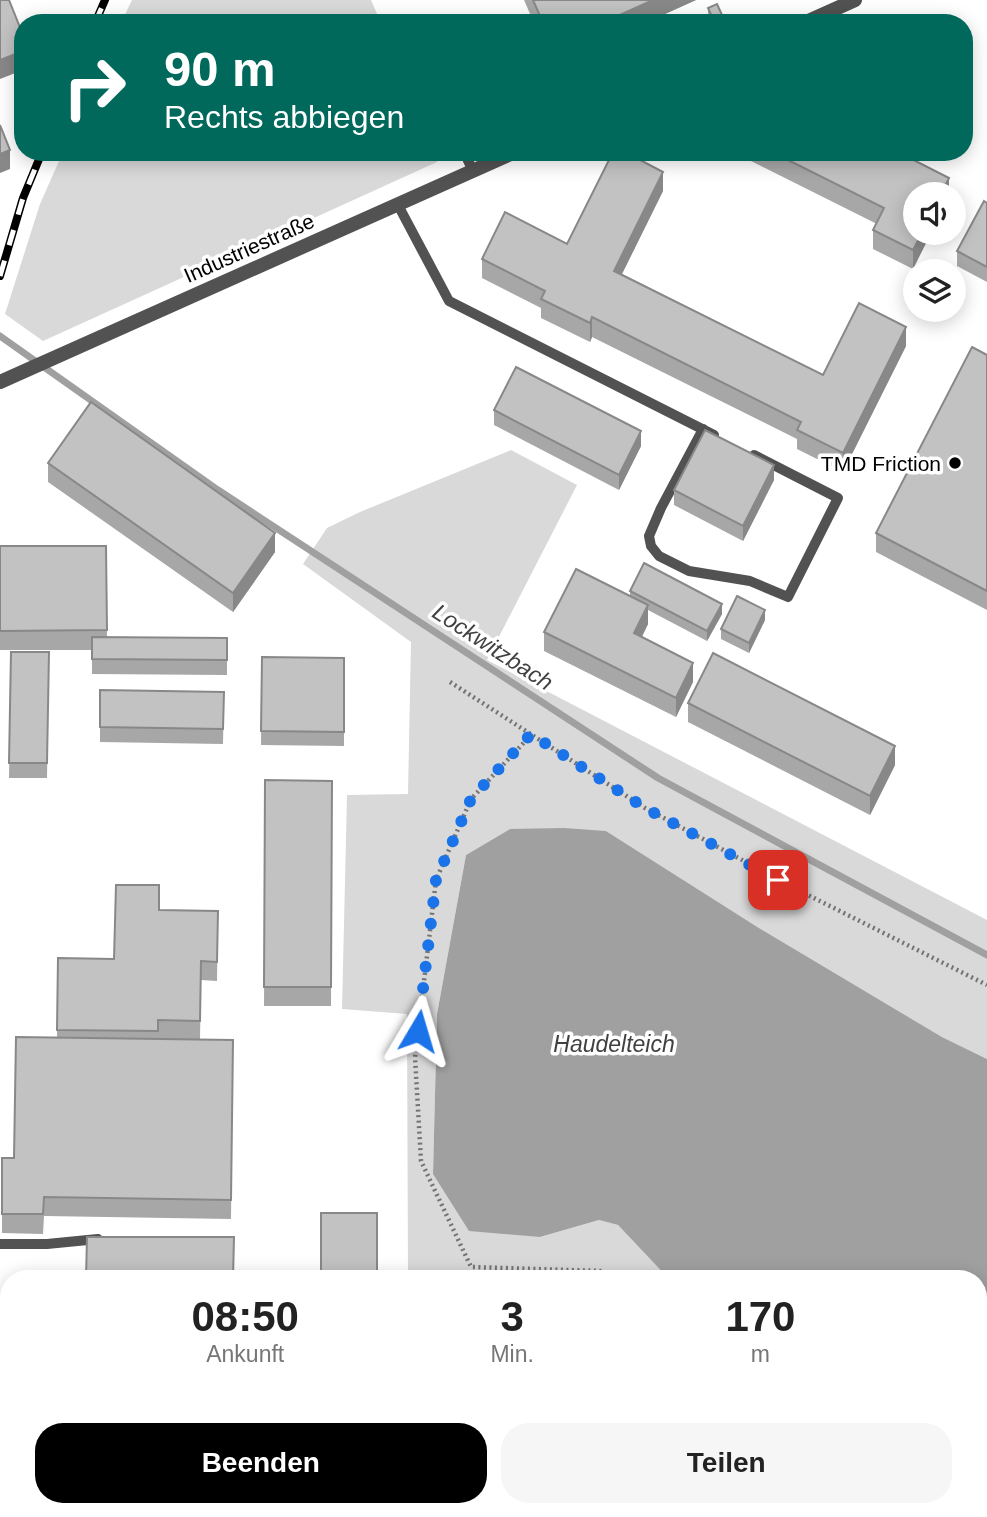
<!DOCTYPE html>
<html lang="de">
<meta charset="utf-8">
<style>
:root{--surface:#fff;--page:#f6f6f6;--text:#222;--muted:#767676;--accent:#000}
body{margin:0;font-family:Arial,sans-serif;background:var(--page);color:var(--text);height:100vh;display:flex;flex-direction:column;font-size:26px;white-space:nowrap}
*{box-sizing:border-box;margin:0}
p{font-size:23px;color:var(--muted)}
.icon{flex:none;width:38px;height:38px;fill:none;stroke:currentColor;stroke-width:2;stroke-linecap:round;stroke-linejoin:round}
.map{position:relative;flex:1;overflow:hidden}
.drawer{position:absolute;left:0px;top:1270px;width:987px;height:247px;display:flex;flex-direction:column;background:var(--surface);border-radius:28px 28px 0 0;box-shadow:0 4px 18px #0003}
.drawer>*{flex:none}
.banner{position:absolute;left:14px;top:14px;width:959px;height:147px;border-radius:28px;box-shadow:0 4px 18px #0003;background:#00695c;color:#fff;overflow:hidden}
.buttons{position:absolute;left:903px;top:182px;display:grid;gap:14px}
.buttons a{display:grid;place-items:center;width:63px;height:63px;border-radius:50%;background:var(--surface);box-shadow:0 4px 18px #0003;font-size:35px}
.pin{position:absolute;display:grid;place-items:center;width:60px;height:60px;color:#fff;margin:-30px;border-radius:14px;box-shadow:0 4px 10px #0006}
.me{position:absolute;width:77px;margin:-38px;rotate:7deg;stroke-linejoin:round;filter:drop-shadow(0 0 5px #0008)}
.turn{display:flex;align-items:center;gap:24px;height:147px;padding:0 35px;font-size:32px}
.turn .icon{width:91px;height:91px;stroke-width:2.5}
.turn b{display:block;font-size:49px;line-height:60px}
.eta{display:flex;justify-content:space-evenly;align-items:center;height:119px;text-align:center}
.eta b{font-size:42px;font-weight:700;line-height:49px}
.cta{display:flex;gap:14px;margin-top:auto;padding:14px 35px}
.cta a{flex:1;height:80px;border-radius:28px;background:var(--accent);color:#fff;font-size:28px;font-weight:700;line-height:80px;text-align:center}
.cta a+a{background:var(--page);color:var(--text)}
.map>svg:first-child{display:block}
.green{fill:#d9d9d9}
.water{fill:#a0a0a0}
.lines{fill:none;stroke-linecap:round;stroke-linejoin:round}
.stream{stroke:#a0a0a0;stroke-width:7}
.path{stroke:#747474;stroke-width:4.5;stroke-dasharray:2 3.5;stroke-linecap:butt}
.service{stroke:#525252;stroke-width:10}
.minor{stroke:#525252;stroke-width:14}
.rail-casing{stroke:#000;stroke-width:8}
.rail{stroke:#fff;stroke-width:5;stroke-dasharray:16;stroke-linecap:butt}
.wall{fill:#a7a7a7}
.shaded-wall{fill:#888}
.building{fill:#c2c2c2;stroke:#888;stroke-width:2}
.route{stroke:#1a73e8;stroke-width:12;stroke-dasharray:0 21.6}
.poi-dot{fill:#000;stroke:#fff;stroke-width:2.5}
.labels{text-anchor:middle;dominant-baseline:central;stroke-width:7;stroke-linejoin:round;paint-order:stroke}
.street-label{font-size:21px;fill:#000;stroke:#fff}
.poi-label{font-size:21px;fill:#000;stroke:#fff;text-anchor:end}
.water-label{font-size:23px;font-style:italic;fill:#414141;stroke:#fff}
</style>
<div class="map">
<svg width="987" height="1517" viewBox="0 0 987 1517">
<rect width="100%" height="100%" fill="#fff"/>
<!-- green -->
<g class="green">
<polygon points="132,0 371,0 381,23 121,23"/>
<polygon points="63,152 433,152 437,162 43,341 5,314 40,204"/>
<polygon points="511,450 577,485 487,660 987,920 987,1059 942,1037 759,928 606,831 510,829 466,855 437,1014 433,1174 540,1237 599,1220 618,1225 669,1279 408,1279 407,1014 342,1009 347,795 408,794 411,642 303,564 327,528 360,512"/>
<polygon points="407,1508 785,1508 789,1517 407,1517"/>
</g>
<!-- water -->
<polygon class="water" points="564,828 606,831 759,928 942,1037 987,1059 987,1517 789,1517 785,1509 978,1508 978,1279 669,1279 618,1225 599,1220 540,1237 469,1231 433,1174 437,1014 466,855 510,829"/>
<g class="lines">
<!-- stream -->
<polyline class="stream" points="0,336 218,490 658,778 987,955"/>
<!-- path -->
<g class="path">
<polyline points="450,682 645,808 800,891 987,985"/>
<polyline points="531,735 471,799 436,880 415,1057 421,1161 471,1267 602,1271 613,1279"/>
<polyline points="756,1508 759,1517"/>
</g>
<!-- service -->
<g class="service">
<polyline points="464,152 473,171"/>
<polyline points="398,205 449,301 714,435"/>
<polyline points="703,429 661,508 649,536 651,546 659,556 689,571 750,581 788,597 838,498 754,455"/>
<polyline points="0,1244 47,1244 98,1239"/>
</g>
<!-- minor -->
<g class="minor">
<polyline points="804,23 855,0"/>
<polyline points="0,382 515,152"/>
</g>
<defs>
<g id="rail">
<polyline points="95,23 105,0"/>
<polyline points="0,276 23,198 42,152"/>
<polyline points="0,1371 9,1443"/>
<polyline points="25,1508 27,1517"/>
</g>
</defs>
<!-- rail casing -->
<use href="#rail" class="rail-casing"/>
<!-- rail -->
<use href="#rail" class="rail"/>
</g>
<!-- wall -->
<g class="wall">
<polygon points="524,0 696,0 645,23 534,23"/>
<polygon points="708,8 722,20 715,23 712,23 708,13"/>
<polygon points="733,152 898,152 949,194 915,233 931,233 913,269 873,249 873,230 877,224"/>
<polygon points="663,191 622,274 823,375 906,346 843,472 797,449 797,439 592,337 590,342 541,318 541,308 482,278 482,259 567,244"/>
<polygon points="987,203 987,282 957,266 957,251"/>
<polygon points="987,355 987,610 876,552 876,533"/>
<polygon points="494,410 641,446 619,490 494,425"/>
<polygon points="48,463 275,552 233,612 48,482"/>
<polygon points="774,480 743,541 674,505 674,490"/>
<polygon points="0,546 106,546 107,637 227,638 227,675 92,674 92,650 0,650"/>
<polygon points="630,591 722,614 707,641 648,610 648,624 642,637 693,682 676,717 544,651 544,632 630,596"/>
<polygon points="765,620 749,653 721,639 721,629"/>
<polygon points="11,652 49,652 47,778 9,778"/>
<polygon points="262,657 344,658 344,746 261,745"/>
<polygon points="100,690 224,692 223,744 100,742"/>
<polygon points="688,703 895,765 870,815 688,722"/>
<polygon points="265,780 332,781 331,1006 264,1006"/>
<polygon points="159,910 218,911 217,981 201,980 200,1039 233,1040 231,1219 44,1216 43,1234 2,1233 2,1158 14,1158 57,1037 58,958 114,959"/>
<polygon points="40,1508 83,1508 86,1517 42,1517"/>
</g>
<!-- shaded-wall -->
<g class="shaded-wall">
<polygon points="653,0 696,0 645,23 602,23"/>
<polygon points="722,15 722,20 713,23 713,19"/>
<polygon points="23,51 23,70 0,79 0,60"/>
<polygon points="10,150 10,169 0,173 0,154"/>
<polygon points="663,172 663,191 614,290 614,271"/>
<polygon points="949,178 949,194 941,194"/>
<polygon points="922,233 931,233 913,269 913,250"/>
<polygon points="592,317 592,337 590,342 590,323"/>
<polygon points="906,327 906,346 843,472 843,453"/>
<polygon points="641,431 641,446 619,490 619,475"/>
<polygon points="774,465 774,480 743,541 743,526"/>
<polygon points="275,533 275,552 233,612 233,593"/>
<polygon points="722,604 722,614 707,641 707,631"/>
<polygon points="648,605 648,624 634,652 634,633"/>
<polygon points="765,610 765,620 749,653 749,643"/>
<polygon points="693,663 693,682 676,717 676,698"/>
<polygon points="895,746 895,765 870,815 870,796"/>
</g>
<!-- building -->
<g class="building">
<polygon points="0,0 9,0 23,35 23,51 0,60"/>
<polygon points="533,0 653,0 602,23 543,23"/>
<polygon points="717,4 722,15 713,19 708,8"/>
<polygon points="0,125 10,150 0,154"/>
<polygon points="613,152 625,152 663,172 614,271 823,375 859,303 906,327 843,453 797,430 801,422 592,317 590,323 541,299 545,291 482,259 505,212 567,244"/>
<polygon points="772,152 898,152 949,178 941,194 915,194 915,233 922,233 913,250 873,230 884,208"/>
<polygon points="984,201 987,203 987,267 957,251"/>
<polygon points="972,347 987,355 987,591 876,533"/>
<polygon points="516,367 641,431 619,475 494,410"/>
<polygon points="91,402 275,533 233,593 48,463"/>
<polygon points="705,430 774,465 743,526 674,490"/>
<polygon points="0,546 106,546 107,630 0,631"/>
<polygon points="644,563 722,604 707,631 630,591"/>
<polygon points="576,569 648,605 634,633 693,663 676,698 544,632"/>
<polygon points="737,596 765,610 749,643 721,629"/>
<polygon points="92,637 227,638 227,660 92,659"/>
<polygon points="11,652 49,652 47,763 9,763"/>
<polygon points="713,653 895,746 870,796 688,703"/>
<polygon points="262,657 344,658 344,732 261,731"/>
<polygon points="100,690 224,692 223,729 100,727"/>
<polygon points="265,780 332,781 331,987 264,987"/>
<polygon points="116,885 159,885 159,910 218,911 217,962 201,961 200,1021 158,1020 158,1031 57,1030 58,958 114,959"/>
<polygon points="16,1037 233,1040 231,1200 44,1197 43,1214 2,1214 2,1158 14,1158"/>
<rect x="321" y="1213" width="56" height="66"/>
<polygon points="87,1237 234,1237 233,1279 86,1279"/>
<polygon points="44,1508 83,1508 86,1517 46,1517"/>
<rect x="275" y="1508" width="114" height="9"/>
</g>
<g class="lines">
<!-- route -->
<polyline class="route" points="418,1031 436,880 471,799 531,734 645,808 778,880"/>
</g>
<!-- markers -->
<circle class="poi-dot" cx="955" cy="463" r="7"/>
<g class="labels">
<!-- street labels -->
<g class="street-label">
<text transform="translate(249 248) rotate(-24)">Industriestraße</text>
</g>
<!-- poi labels -->
<g class="poi-label">
<text x="941" y="463">TMD Friction</text>
</g>
<!-- water labels -->
<g class="water-label">
<text transform="translate(493 647) rotate(33)">Lockwitzbach</text>
<text x="614" y="1044">Haudelteich</text>
</g>
</g>
</svg>
<div class="buttons">
<a><svg class="icon" aria-label="sound" viewBox="0 0 24 24"><path d="M4 9h4l5-4v14l-5-4H4zM17 9q2 3 0 6"/></svg></a>
<a><svg class="icon" aria-label="layers" viewBox="0 0 24 24"><path d="M12 4l9 5-9 5-9-5zM3 14l9 5 9-5"/></svg></a>
</div>
<div class="pin" style="left:778px;top:880px;background:#d93025"><svg class="icon" aria-label="arrive" viewBox="0 0 24 24"><path d="M6 21V4h12l-3 4 3 4H6"/></svg></div>
<svg class="me" style="left:418px;top:1031px" viewBox="-20 -20 40 40"><path d="M0-17L14 15 0 8-14 15z" fill="#1a73e8" stroke="#fff" stroke-width="4"/></svg>
<div class="banner">
<div class="turn"><svg class="icon" aria-label="right" viewBox="0 0 24 24"><path d="M7 20v-9h11M14 6l5 5-5 5"/></svg><div><b>90 m</b>Rechts abbiegen</div></div>
</div>
<section class="drawer">
<div class="eta">
<div><b>08:50</b><p>Ankunft</p></div>
<div><b>3</b><p>Min.</p></div>
<div><b>170</b><p>m</p></div>
</div>
<div class="cta"><a>Beenden</a><a>Teilen</a></div>
</section>
</div>
